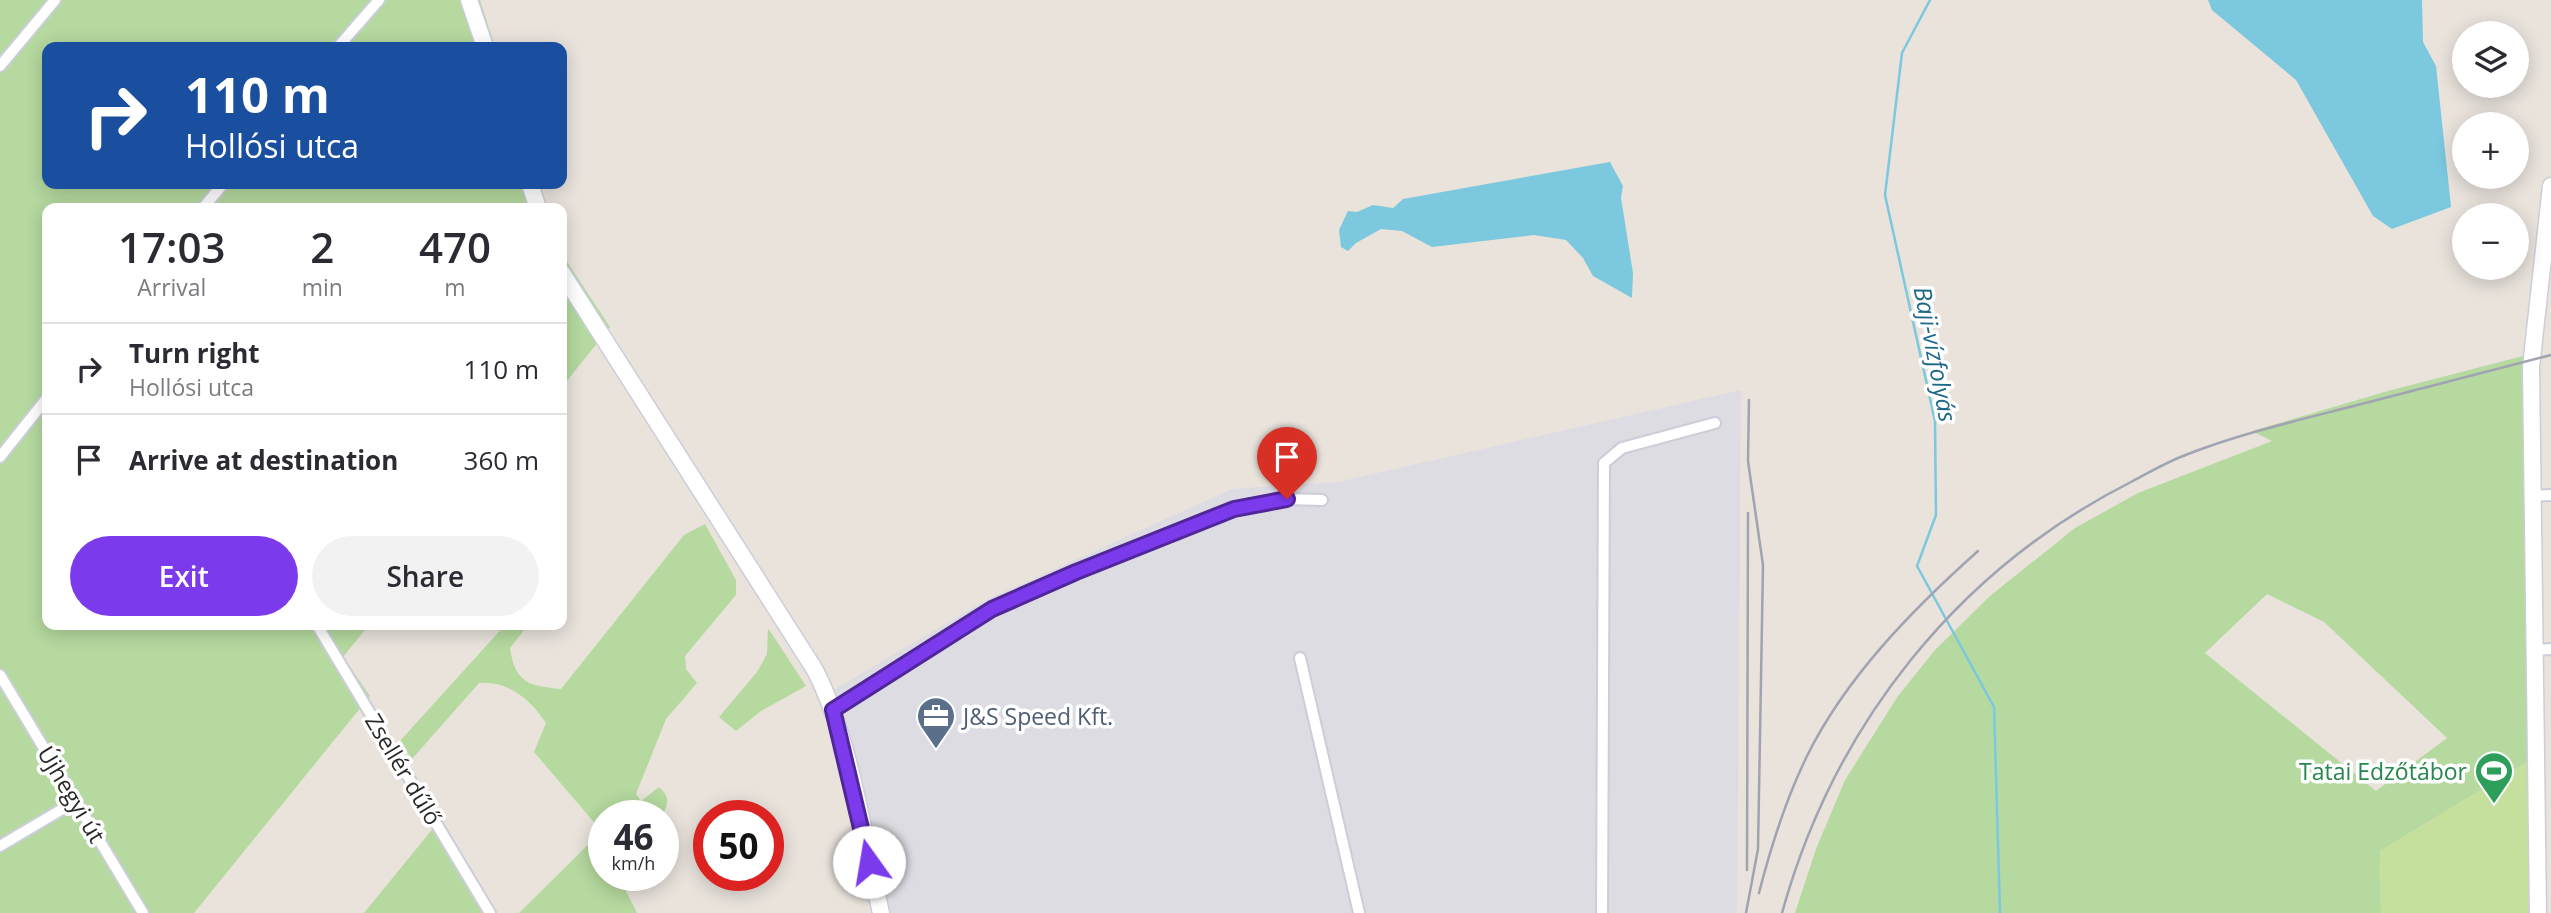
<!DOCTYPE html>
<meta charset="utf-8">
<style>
:root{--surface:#fff;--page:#f2f2f3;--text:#2b2b33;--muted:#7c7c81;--line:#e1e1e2;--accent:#7c3aed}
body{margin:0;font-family:"Open Sans",sans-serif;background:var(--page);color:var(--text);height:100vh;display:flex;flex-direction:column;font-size:26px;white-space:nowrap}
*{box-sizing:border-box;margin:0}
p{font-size:23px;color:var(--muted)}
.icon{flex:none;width:38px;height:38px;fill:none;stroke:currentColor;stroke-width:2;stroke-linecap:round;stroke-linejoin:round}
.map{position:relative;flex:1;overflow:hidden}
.side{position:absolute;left:42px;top:203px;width:525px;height:427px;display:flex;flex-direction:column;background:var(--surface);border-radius:14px;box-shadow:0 4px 18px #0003}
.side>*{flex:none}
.top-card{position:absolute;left:42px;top:42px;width:525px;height:147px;border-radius:14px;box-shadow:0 4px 18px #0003;background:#1a4fa0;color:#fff;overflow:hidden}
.fabs{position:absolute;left:2452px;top:21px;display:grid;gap:14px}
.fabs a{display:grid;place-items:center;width:77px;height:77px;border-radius:50%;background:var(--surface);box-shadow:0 4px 18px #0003;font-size:35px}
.speed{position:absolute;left:588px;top:800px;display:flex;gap:14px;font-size:35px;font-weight:700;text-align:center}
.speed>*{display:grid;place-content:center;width:91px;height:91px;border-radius:50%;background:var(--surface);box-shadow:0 4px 18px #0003;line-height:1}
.speed small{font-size:18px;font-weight:400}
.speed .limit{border:10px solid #d22;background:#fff;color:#111}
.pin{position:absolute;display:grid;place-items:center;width:60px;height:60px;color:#fff;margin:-72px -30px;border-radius:50% 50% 50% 0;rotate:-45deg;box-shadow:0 0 7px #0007}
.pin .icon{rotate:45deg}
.me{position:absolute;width:77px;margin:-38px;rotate:347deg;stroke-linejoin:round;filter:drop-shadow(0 0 5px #0008)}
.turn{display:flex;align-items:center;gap:24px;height:147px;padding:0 28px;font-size:32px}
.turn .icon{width:91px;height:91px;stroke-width:2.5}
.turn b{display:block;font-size:49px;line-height:60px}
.eta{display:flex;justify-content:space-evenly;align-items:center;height:119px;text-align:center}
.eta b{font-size:42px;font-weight:600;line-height:49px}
.button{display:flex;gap:14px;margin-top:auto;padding:14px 28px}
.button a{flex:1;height:80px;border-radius:42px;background:var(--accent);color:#fff;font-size:28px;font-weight:600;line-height:80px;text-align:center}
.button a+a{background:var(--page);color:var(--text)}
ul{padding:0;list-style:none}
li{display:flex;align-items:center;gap:21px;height:91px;padding:0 28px;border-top:2px solid var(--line)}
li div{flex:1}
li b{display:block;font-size:26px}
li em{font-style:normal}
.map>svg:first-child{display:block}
.industrial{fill:#dddce2}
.green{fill:#b5d99f;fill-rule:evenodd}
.pitch{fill:#c5df9c}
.water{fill:#7bc8df}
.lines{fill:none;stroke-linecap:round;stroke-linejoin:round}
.stream{stroke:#7bc8df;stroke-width:2.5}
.street-casing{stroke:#cbced9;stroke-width:14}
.secondary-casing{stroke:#cbced9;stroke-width:19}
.street{stroke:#fff;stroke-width:10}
.secondary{stroke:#fff;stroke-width:16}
.rail{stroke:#a0a3b1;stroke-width:2.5}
.route-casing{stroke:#51269a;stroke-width:18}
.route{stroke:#7c3aed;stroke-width:12}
.labels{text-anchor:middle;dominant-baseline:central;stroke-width:7;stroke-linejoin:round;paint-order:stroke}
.service-label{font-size:23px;fill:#4e5e75;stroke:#fff;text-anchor:start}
.street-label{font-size:23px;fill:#292929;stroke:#fff}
.leisure-label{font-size:23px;fill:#27864d;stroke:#fff;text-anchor:end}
.water-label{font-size:24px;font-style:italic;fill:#1d6788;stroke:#fff}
</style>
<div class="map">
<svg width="2551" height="913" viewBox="0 0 2551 913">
<rect width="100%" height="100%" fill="#e9e3dc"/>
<!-- industrial -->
<polygon class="industrial" points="1741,390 1737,913 877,913 827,694 984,601 1232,489 1338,482"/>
<!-- green -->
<g class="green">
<polygon points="0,0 480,0 495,47 47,47 47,184 539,184 547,208 47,208 47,625 369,625 343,657 370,696 194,913 0,913"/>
<polygon points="562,254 610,327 562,387"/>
<path d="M 2523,356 L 2532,759 L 2380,851 L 2381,913 L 1795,913 L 1816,849 L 1845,780 L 1898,696 L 1935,650 L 1990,596 L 2075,528 L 2138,493 L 2272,441 L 2252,431 L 2388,391 ZM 2267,594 L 2324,622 L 2447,738 L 2376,791 L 2205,653 Z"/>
<path d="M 705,524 L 736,580 L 736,595 L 685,656 L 686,669 L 697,683 L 666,719 L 636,794 L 641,801 L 659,787 C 670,797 669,803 662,815 L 604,816 L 604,834 L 534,752 L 546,723 C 530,699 509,681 479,683 L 412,759 L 400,741 L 505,625 L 528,625 L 510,648 C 515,683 529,686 561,689 L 684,535 Z"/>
<polygon points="768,628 806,686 761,711 736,731 719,717 757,672 767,654"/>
<polygon points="435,826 489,913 364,913"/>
<polygon points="598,835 604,846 604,875 618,875 637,913 519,913"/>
</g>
<!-- pitch -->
<polygon class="pitch" points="2532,759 2533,913 2381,913 2380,851"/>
<!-- water -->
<g class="water">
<polygon points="2208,0 2422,0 2423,42 2436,66 2451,207 2392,229 2373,216 2296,80 2212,10"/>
<polygon points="1610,162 1623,186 1621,198 1633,273 1632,298 1593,276 1583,258 1566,240 1534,235 1432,247 1402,231 1381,229 1356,243 1348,251 1341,247 1339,230 1348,211 1357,212 1373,205 1393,208 1403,199"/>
</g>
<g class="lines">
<!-- stream -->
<polyline class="stream" points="1930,0 1902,53 1885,195 1935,421 1936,515 1917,566 1994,707 2000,913"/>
<defs>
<g id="street">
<polyline points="338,47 379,0"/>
<polyline points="0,66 55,0"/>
<polyline points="203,208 223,184"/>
<polyline points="0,457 47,398"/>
<polyline points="2533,496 2551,495"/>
<polyline points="317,625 490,913"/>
<polyline points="2535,650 2551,649"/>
<polyline points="1300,658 1359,913"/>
<polyline points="0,675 143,913"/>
<polyline points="833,710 992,609 1076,572 1234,509 1287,499 1322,500"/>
<polyline points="0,846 76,801"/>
<polyline points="1602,913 1604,463 1622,448 1715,423"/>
</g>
<g id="secondary">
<polyline points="469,0 485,47"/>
<polyline points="530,184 538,208"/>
<path d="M 562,273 L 815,670 C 851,741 863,835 881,913"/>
<polyline points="2538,913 2531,367 2551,186"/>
</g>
</defs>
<!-- street casing -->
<use href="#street" class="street-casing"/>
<!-- secondary casing -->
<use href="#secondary" class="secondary-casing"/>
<!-- street -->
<use href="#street" class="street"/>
<!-- secondary -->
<use href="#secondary" class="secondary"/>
<!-- rail -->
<g class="rail">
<polyline points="1747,870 1748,513"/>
<path d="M 1759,893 C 1771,846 1786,799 1807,756 C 1846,677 1913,609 1978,551"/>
<polyline points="1746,913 1758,849 1763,565 1748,461 1749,400"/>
<path d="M 1782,913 C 1834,725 1957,570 2131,482 C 2148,473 2165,463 2183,456 C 2236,435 2291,422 2346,408 C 2414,390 2483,373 2551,355"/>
</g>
</g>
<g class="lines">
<defs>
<polyline id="route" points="869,862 833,710 992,609 1076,572 1234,509 1287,499"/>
</defs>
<!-- route casing -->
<use href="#route" class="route-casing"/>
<!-- route -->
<use href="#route" class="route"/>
</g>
<!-- icons -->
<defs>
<symbol id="office-pin" viewBox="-11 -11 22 30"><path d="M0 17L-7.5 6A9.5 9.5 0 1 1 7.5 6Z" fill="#5c6f8a" stroke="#fff"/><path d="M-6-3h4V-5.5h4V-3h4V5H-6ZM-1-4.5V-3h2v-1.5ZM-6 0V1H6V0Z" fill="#fff"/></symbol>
<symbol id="stadium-pin" viewBox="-11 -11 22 30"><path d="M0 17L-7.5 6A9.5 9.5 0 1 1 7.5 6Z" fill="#2e9e5b" stroke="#fff"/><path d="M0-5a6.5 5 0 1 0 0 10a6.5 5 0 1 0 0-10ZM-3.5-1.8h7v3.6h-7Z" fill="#fff"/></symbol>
</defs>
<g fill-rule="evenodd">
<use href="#office-pin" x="914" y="694" width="44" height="60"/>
<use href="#stadium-pin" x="2472" y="749" width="44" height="60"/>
</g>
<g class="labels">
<!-- service labels -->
<g class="service-label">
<text x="963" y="716">J&amp;S Speed Kft.</text>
</g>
<!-- street labels -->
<g class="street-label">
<text transform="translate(404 769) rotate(59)">Zsellér dűlő</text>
<text transform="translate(72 794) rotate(59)">Újhegyi út</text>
</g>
<!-- leisure labels -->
<g class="leisure-label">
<text x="2467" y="771">Tatai Edzőtábor</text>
</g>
<!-- water labels -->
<g class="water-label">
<text transform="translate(1936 354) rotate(79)">Baji-vízfolyás</text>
</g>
</g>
</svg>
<div class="fabs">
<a><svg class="icon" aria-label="layers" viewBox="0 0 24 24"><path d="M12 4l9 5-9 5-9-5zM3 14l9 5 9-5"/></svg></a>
<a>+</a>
<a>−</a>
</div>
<div class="speed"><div>46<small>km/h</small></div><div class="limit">50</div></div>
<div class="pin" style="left:1287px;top:499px;background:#d93025"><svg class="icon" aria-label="arrive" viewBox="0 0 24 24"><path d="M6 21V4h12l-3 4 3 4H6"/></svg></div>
<svg class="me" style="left:869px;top:862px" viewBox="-20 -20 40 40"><circle r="19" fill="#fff"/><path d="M0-13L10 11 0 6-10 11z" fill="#7c3aed"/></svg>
<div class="top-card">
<div class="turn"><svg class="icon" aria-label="right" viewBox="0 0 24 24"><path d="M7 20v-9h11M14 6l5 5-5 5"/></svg><div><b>110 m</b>Hollósi utca</div></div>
</div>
<section class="side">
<div class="eta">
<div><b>17:03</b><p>Arrival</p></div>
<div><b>2</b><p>min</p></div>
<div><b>470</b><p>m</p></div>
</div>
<ul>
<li><svg class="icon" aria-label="right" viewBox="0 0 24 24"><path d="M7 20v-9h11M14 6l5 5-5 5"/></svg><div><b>Turn right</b><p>Hollósi utca</p></div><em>110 m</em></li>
<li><svg class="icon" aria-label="arrive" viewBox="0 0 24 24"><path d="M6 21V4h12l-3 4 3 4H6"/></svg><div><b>Arrive at destination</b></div><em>360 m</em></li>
</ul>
<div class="button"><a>Exit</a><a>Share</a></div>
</section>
</div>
